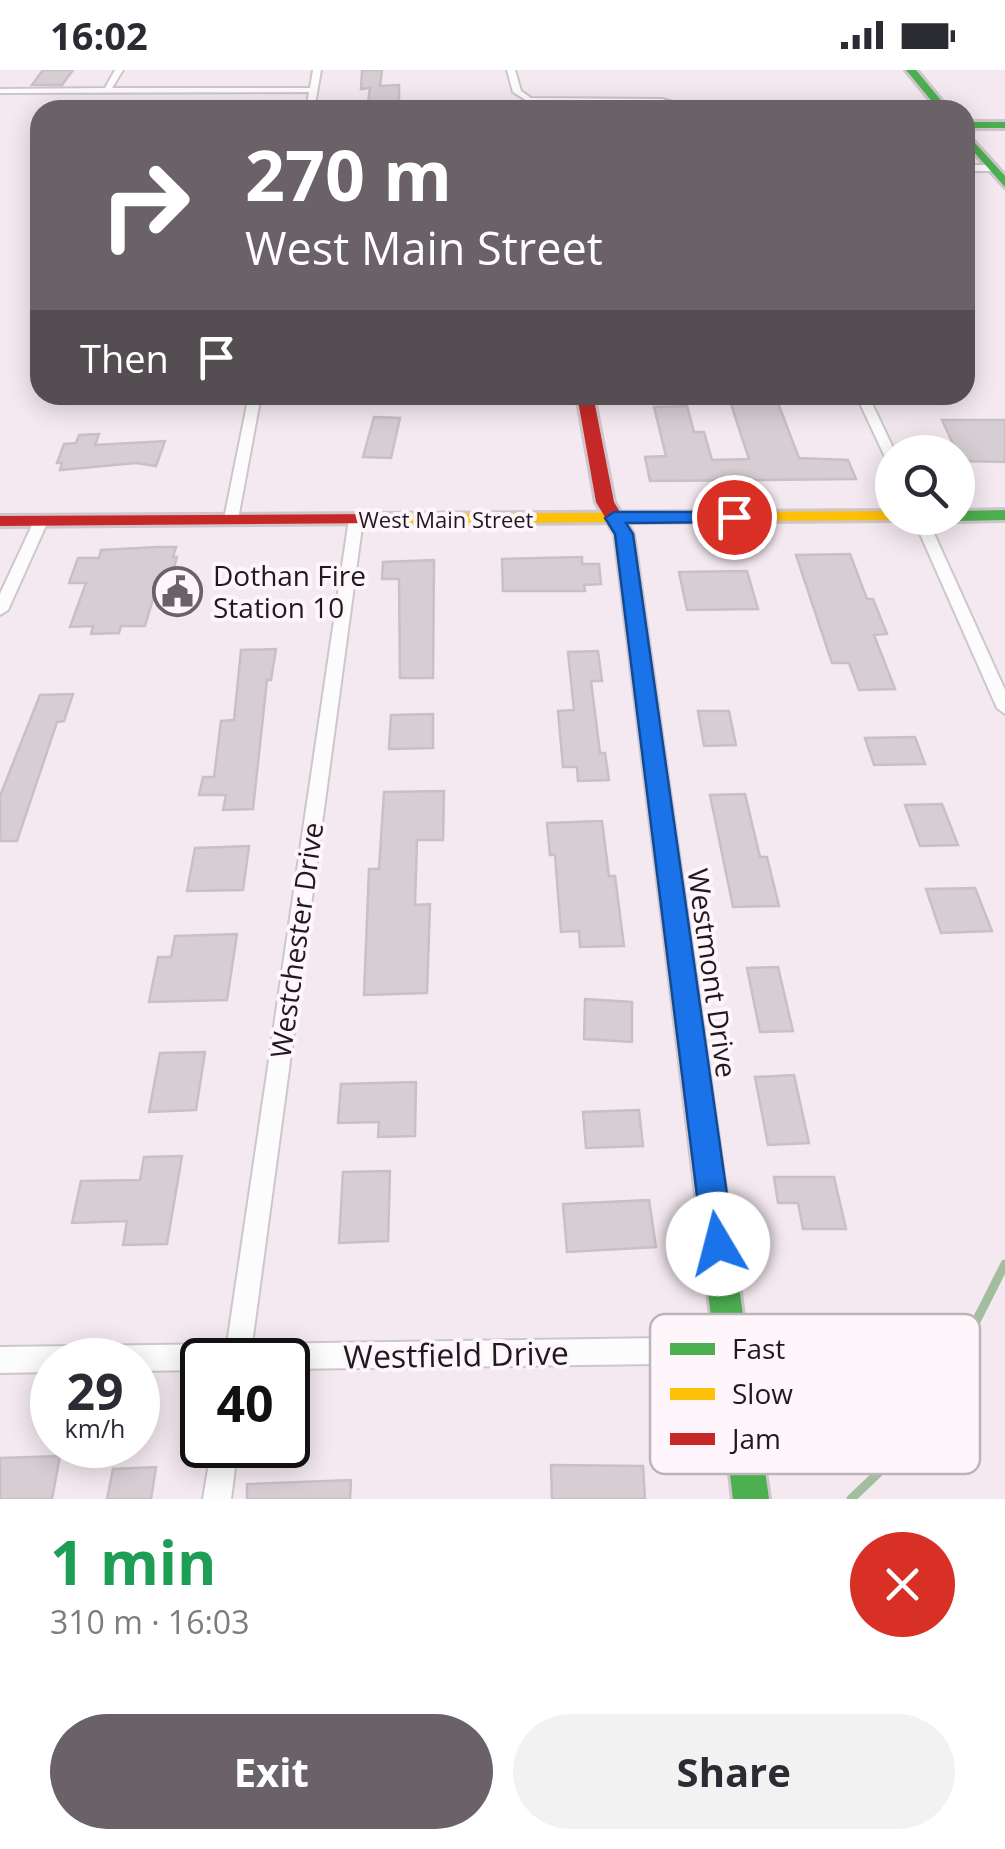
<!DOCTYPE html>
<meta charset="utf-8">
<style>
:root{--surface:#fff;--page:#f2f2f3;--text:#2b2b33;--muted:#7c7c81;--accent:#6a6268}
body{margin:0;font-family:"Open Sans",sans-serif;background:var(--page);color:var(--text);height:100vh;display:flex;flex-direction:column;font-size:38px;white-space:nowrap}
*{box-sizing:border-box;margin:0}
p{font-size:32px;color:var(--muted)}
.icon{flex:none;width:55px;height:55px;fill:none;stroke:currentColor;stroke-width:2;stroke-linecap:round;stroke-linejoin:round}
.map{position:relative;height:1429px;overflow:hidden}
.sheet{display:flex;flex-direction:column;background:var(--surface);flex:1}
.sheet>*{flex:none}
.hud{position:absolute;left:30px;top:30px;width:945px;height:305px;border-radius:30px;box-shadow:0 5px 25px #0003;background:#6a6268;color:#fff;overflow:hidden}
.controls{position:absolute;left:875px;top:365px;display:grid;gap:20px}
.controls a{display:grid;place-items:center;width:100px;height:100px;border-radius:50%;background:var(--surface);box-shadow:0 5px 25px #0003;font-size:50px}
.speed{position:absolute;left:30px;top:1268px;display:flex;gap:20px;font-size:50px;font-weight:700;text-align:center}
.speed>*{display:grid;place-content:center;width:130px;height:130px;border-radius:50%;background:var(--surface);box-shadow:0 5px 25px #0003;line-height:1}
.speed small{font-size:25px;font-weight:400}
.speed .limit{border:5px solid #111;border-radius:15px;background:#fff;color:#111}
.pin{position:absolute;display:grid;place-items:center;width:85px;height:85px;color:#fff;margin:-42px;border:5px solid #fff;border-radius:50%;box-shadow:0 2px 10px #0007}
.me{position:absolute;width:110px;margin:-55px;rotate:352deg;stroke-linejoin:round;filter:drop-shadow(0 0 8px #0008)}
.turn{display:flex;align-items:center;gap:35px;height:210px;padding:0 50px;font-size:45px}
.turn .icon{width:130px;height:130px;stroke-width:2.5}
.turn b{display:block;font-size:70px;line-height:85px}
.then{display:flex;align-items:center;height:95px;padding:0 50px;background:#0003;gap:20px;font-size:38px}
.round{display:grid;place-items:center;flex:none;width:105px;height:105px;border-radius:52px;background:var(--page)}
.overview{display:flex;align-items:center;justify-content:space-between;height:170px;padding:0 50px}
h1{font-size:60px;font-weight:700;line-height:75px;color:#1e9e55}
.cta{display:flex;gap:20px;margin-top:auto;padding:20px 50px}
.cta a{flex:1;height:115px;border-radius:60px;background:var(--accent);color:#fff;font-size:40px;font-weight:700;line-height:115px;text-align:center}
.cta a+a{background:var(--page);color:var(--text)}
.status{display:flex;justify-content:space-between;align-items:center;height:70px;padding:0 50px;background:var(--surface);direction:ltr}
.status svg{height:28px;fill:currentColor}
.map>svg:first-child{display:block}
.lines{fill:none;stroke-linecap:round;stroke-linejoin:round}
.stream{stroke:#a3bd9f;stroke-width:9}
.building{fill:#d6ced3;stroke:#c8c0c5;stroke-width:2.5}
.street-casing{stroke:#cec6cb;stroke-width:4}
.fast-casing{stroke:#cec6cb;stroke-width:6}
.slow-casing{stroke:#cec6cb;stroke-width:6}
.jam-casing{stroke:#cec6cb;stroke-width:6}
.street{fill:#fdfcfd;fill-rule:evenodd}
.fast{fill:#4caf50;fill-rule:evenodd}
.slow{fill:#ffc107;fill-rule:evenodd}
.jam{fill:#c62828;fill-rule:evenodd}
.route{fill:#1a73e8;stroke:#114b97;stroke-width:2.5}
.labels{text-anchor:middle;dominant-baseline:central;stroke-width:8;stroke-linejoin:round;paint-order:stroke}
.far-street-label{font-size:22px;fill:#201a1e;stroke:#fef6fb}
.poi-label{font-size:28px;fill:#201a1e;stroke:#fef6fb;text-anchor:start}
.street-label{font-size:28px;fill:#201a1e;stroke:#fef6fb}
.near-street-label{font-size:32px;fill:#201a1e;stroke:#fef6fb}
.key{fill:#fef6fb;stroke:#bbb4b9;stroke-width:2.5}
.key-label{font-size:28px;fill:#201a1e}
</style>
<div class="status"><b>16:02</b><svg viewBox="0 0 49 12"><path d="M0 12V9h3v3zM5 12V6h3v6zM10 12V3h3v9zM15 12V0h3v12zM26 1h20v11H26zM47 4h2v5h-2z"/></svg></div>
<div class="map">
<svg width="1005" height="1429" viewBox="0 0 1005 1429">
<rect width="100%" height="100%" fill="#f4e9f0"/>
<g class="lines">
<!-- stream -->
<polyline class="stream" points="851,1429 894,1388 959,1285 1005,1194"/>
</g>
<!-- building -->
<g class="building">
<polygon points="43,0 73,0 62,15 32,15"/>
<polygon points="362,0 382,0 380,16 399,15 399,40 367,40 370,18 361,19"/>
<polygon points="728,325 775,325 799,388 848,390 856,409 650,411 645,387 666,386 654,337 687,336 694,362 704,362 712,390 749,389"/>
<polygon points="374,347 400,348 391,388 363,387"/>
<polygon points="942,350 1005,350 1005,392 961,391"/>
<polygon points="99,364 95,375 165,371 156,396 136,393 60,400 62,393 57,393 64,374 76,373 79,365"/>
<polygon points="158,477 176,477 173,487 177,487 170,512 158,512 145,556 121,556 119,563 91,564 93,556 70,557 86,513 69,513 78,488 99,488 101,480"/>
<polygon points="850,484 867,529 873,529 887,564 874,565 895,619 859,620 849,593 832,593 796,485"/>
<polygon points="582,487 582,494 599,494 601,514 584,515 585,521 503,521 502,489"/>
<polygon points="434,490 433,608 400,608 399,509 382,509 383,492"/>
<polygon points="747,501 758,539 687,540 679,502"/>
<polygon points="276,579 271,610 267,610 253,739 223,740 226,725 199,725 203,707 214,707 221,651 234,650 241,580"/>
<polygon points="598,581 602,611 591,611 600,683 605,683 609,710 578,711 577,697 563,697 558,641 574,640 568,582"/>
<polygon points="73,624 64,651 57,652 17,771 0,771 0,726 40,625"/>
<polygon points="698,641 729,641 736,675 704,676"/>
<polygon points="433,644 433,678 389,679 391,645"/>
<polygon points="915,667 925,694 874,695 865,668"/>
<polygon points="444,721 443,770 417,770 415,835 430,834 427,923 364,925 369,799 379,799 384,722"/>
<polygon points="745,724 760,787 767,787 779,836 733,837 710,725"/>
<polygon points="942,734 958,775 920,776 905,735"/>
<polygon points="602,751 609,806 615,806 624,876 580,877 579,861 561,862 555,785 550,785 547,753"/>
<polygon points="249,776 243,820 187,821 195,778"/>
<polygon points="975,818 992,861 941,863 926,819"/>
<polygon points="237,864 227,930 149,932 158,887 171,887 175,866"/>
<polygon points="778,897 793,961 760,962 747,898"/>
<polygon points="585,929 632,932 632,972 584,969"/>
<polygon points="205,982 196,1040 149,1042 160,983"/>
<polygon points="794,1005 809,1073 768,1075 755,1007"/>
<polygon points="416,1012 415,1066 378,1067 379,1052 338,1053 341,1014"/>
<polygon points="639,1040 643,1076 586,1078 583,1042"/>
<polygon points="182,1086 167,1174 123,1175 127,1151 72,1153 81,1111 140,1110 144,1087"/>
<polygon points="390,1101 388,1171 339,1173 343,1102"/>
<polygon points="774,1107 834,1107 846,1159 803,1159 798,1133 778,1133"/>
<polygon points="649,1130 656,1177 567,1182 563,1134"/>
<polygon points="60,1386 52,1429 0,1429 0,1388"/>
<polygon points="551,1395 643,1396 645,1429 552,1429"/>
<polygon points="156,1397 151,1429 107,1429 113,1399"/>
<polygon points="351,1410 350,1429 247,1429 247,1414"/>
</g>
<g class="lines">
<defs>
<g id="street">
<polygon points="115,0 123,0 112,18 310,18 313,0 321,0 314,40 306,40 309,22 0,23 0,19 105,18"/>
<polygon points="507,0 515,0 521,21 531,28 662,29 702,40 688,40 662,33 529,32 513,22"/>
<polygon points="965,95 993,95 997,98 993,101 965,101"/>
<polygon points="249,325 261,325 238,449 231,453 224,449"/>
<polygon points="856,325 868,325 895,382 892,382 892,393 886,389"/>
<polygon points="356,445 363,449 252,1274 732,1267 741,1271 745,1280 741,1289 732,1293 288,1299 288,1290 202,1290 202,1300 138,1301 138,1290 52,1290 52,1302 0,1303 0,1277 227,1274 349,449"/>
<polygon points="41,447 48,451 8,540 0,545 0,524 34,451"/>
<polygon points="913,448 927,448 1005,620 1005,644 997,638"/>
<polygon points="212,1375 238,1375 231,1429 203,1429"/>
</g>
<g id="fast">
<polygon points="906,0 916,0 949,40 939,40"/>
<rect x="965" y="52" width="40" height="6"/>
<polygon points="965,62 1005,106 1005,117 965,72"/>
<polygon points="1005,440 1005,450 958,451 950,448 958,448 958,441"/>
<polygon points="672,817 681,820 684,827 769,1429 733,1429 660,827 663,820"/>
</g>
<polygon id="slow" points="892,441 892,448 898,450 381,454 372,449 381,444"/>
<g id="jam">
<polygon points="577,325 593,325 614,432 633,464 684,827 681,834 672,837 663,834 660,827 615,464 596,432"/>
<polygon points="381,444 390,449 387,453 0,456 0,446"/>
</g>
</defs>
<!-- street casing -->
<use href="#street" class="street-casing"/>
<!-- fast casing -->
<use href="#fast" class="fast-casing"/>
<!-- slow casing -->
<use href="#slow" class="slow-casing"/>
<!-- jam casing -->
<use href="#jam" class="jam-casing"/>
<!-- street -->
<use href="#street" class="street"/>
<!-- fast -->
<use href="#fast" class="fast"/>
<!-- slow -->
<use href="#slow" class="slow"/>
<!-- jam -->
<use href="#jam" class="jam"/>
</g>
<!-- route -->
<polygon class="route" points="614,442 734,442 742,447 734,452 626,453 633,464 734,1174 729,1185 718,1190 707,1185 703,1174 615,464 605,448"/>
<!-- icons -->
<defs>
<symbol id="civic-ring" viewBox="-11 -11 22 22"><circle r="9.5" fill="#fef6fb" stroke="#6a6268" stroke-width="1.5"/><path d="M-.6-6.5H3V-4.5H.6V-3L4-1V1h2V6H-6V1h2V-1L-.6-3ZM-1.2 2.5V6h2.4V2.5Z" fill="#6a6268"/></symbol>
</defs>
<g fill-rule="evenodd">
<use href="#civic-ring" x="150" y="494" width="55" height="55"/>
</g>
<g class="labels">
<!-- far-street labels -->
<g class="far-street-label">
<text x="446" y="449">West Main Street</text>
</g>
<!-- poi labels -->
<g class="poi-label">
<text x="213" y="505">Dothan Fire<tspan x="213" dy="32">Station 10</tspan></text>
</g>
<!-- street labels -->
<g class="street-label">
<text transform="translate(296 870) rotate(-82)">Westchester Drive</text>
<text transform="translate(713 903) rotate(82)">Westmont Drive</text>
</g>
<!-- near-street labels -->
<g class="near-street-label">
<text transform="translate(456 1284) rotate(-1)">Westfield Drive</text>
</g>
</g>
<!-- legend -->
<rect x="650" y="1244" width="330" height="160" rx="15" class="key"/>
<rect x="670" y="1273" width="45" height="12" fill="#4caf50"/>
<rect x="670" y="1318" width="45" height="12" fill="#ffc107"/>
<rect x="670" y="1363" width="45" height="12" fill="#c62828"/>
<g class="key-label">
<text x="732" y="1289">Fast</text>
<text x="732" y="1334">Slow</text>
<text x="732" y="1379">Jam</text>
</g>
</svg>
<div class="controls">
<a><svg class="icon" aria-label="search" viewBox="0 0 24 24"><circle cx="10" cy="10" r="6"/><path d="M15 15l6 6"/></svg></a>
</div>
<div class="speed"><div>29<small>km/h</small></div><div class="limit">40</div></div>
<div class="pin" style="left:734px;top:447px;background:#d93025"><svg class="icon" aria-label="arrive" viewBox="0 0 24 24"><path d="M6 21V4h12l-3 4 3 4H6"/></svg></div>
<svg class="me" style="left:718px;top:1174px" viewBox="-20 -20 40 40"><circle r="19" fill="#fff"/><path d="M0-13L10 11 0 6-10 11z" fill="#1a73e8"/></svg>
<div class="hud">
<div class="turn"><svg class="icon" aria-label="right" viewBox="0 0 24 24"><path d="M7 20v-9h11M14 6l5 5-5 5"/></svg><div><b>270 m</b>West Main Street</div></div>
<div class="then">Then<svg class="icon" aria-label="arrive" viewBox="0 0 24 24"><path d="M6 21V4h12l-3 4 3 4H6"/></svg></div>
</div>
</div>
<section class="sheet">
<div class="overview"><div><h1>1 min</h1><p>310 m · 16:03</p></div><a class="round" style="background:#d93025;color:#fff"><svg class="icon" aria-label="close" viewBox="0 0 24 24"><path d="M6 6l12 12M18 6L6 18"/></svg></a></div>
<div class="cta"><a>Exit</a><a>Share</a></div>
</section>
